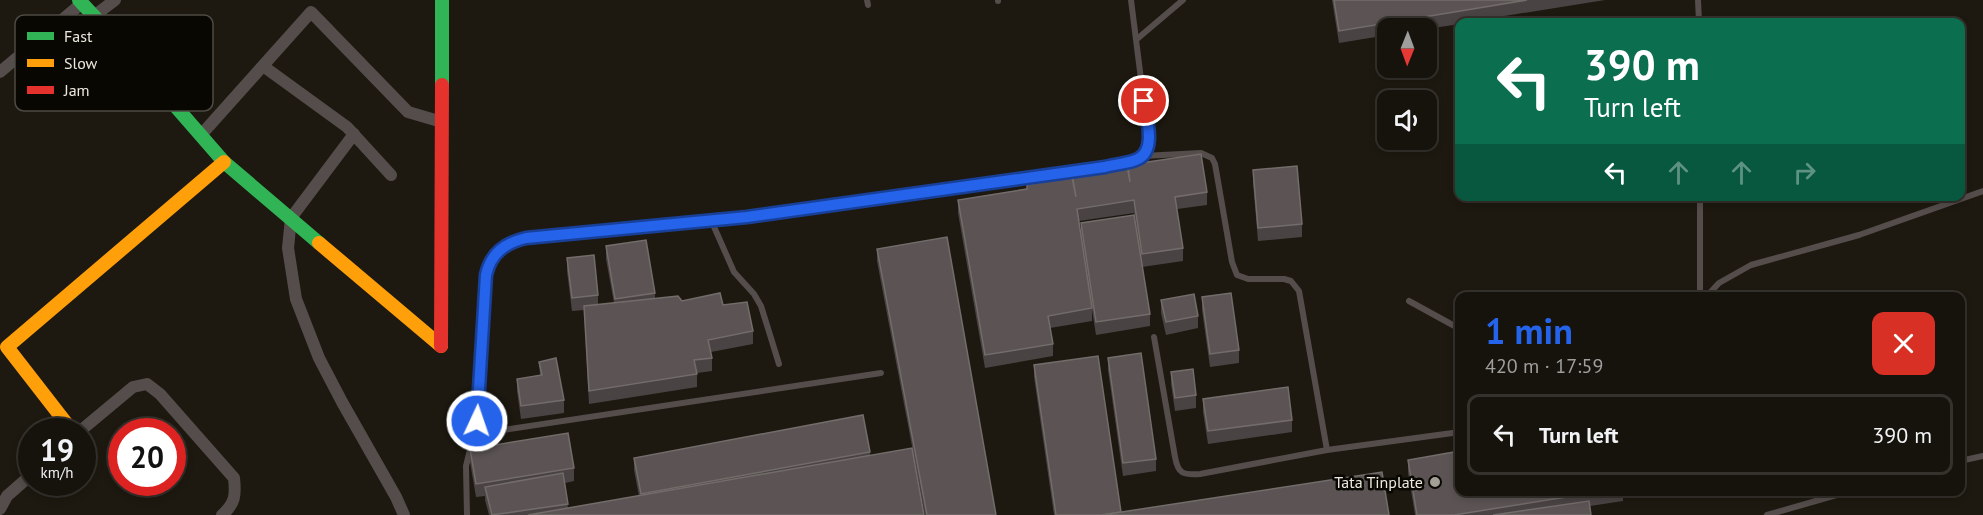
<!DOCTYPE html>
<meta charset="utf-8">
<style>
:root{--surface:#16130c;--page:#1f1c15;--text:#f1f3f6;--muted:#9e9e9d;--line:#35322d;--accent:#2563eb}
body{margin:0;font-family:"PT Sans",sans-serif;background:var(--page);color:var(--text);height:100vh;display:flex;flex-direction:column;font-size:22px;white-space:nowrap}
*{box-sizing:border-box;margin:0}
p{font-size:20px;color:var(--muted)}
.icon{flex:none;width:33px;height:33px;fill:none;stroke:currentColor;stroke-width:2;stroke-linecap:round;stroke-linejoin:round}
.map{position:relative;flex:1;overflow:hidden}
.drawer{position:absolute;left:1455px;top:292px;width:510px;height:204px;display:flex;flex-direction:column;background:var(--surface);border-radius:12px;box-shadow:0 3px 9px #0003,0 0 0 2px var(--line)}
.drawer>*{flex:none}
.banner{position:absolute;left:1455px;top:18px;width:510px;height:183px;border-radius:12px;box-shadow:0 3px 9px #0003,0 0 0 2px var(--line);background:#0b6e4f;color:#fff;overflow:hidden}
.needle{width:39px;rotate:181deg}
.buttons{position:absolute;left:1377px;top:18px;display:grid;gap:12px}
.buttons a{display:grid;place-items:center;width:60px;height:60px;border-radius:12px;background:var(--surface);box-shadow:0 3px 9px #0003,0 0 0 2px var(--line);font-size:30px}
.speed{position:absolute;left:18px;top:418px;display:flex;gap:12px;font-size:30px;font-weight:700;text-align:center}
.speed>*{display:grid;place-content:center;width:78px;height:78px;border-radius:50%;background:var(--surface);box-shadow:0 3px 9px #0003,0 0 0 2px var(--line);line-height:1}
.speed small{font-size:15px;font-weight:400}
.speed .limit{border:9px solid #d22;background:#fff;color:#111}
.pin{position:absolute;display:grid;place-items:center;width:51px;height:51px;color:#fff;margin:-26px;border:3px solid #fff;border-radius:50%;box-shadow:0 2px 6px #0007}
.me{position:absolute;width:66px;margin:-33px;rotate:3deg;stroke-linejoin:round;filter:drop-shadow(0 0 4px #0008)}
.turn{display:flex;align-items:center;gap:21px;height:126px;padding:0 30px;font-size:27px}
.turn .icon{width:78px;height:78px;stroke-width:2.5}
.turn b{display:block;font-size:42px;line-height:51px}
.lanes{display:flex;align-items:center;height:57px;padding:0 30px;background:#0003;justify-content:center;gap:30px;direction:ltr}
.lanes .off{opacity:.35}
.round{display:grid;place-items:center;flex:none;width:63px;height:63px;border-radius:12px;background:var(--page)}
.headline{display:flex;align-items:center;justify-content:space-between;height:102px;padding:0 30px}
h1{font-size:36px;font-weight:700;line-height:45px;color:var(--accent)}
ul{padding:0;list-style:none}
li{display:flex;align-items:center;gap:18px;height:81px;margin:0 12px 9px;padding:0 18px;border:3px solid var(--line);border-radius:12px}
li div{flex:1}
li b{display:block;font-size:22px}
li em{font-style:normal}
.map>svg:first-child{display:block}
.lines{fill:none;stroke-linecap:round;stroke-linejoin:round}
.lane{stroke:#554d4c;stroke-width:6}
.street{stroke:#554d4c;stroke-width:12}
.fast{stroke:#30b455;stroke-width:14}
.slow{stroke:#ff9f0a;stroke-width:14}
.jam{stroke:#e5322d;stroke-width:14}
.wall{fill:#4a4344;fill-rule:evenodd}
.building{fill:#5c5454;stroke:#726c6a;stroke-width:1.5}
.route-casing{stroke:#184099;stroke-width:15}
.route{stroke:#2563eb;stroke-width:10}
.poi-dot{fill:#a4a096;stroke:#090702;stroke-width:2}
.labels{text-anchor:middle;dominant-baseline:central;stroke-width:5;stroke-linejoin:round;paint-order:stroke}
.poi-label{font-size:16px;fill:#ede9de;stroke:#090702;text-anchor:end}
.key{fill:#090702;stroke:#4d4b44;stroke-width:1.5}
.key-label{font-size:16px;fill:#ede9de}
</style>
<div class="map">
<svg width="1983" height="515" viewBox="0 0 1983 515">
<rect width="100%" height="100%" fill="#1d1910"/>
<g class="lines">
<!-- lane -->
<g class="lane">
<polyline points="867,0 868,5"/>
<polyline points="998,0 998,1"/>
<polyline points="1698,0 1699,22"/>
<polyline points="1137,39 1183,0"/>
<polyline points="1143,156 1201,153 1212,158 1215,164 1232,262 1237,275 1248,279 1284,279 1291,281 1299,291 1327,450"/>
<polyline points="711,220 734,272 754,294 761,306 779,364"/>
<polyline points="1700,297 1700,196"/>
<polyline points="1706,297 1719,283 1751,265 1859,235 1983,191"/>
<polyline points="1409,301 1460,329"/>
<path d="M 1154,337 L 1175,457 C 1178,474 1183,475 1200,474 L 1327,450 L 1460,432"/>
<polyline points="476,430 497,431 881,373"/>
<polyline points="1960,461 1983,456"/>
<path d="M 467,515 L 466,466 L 477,421 L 485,275 C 491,253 505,243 526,238 L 747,217 L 1105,167 C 1123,163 1144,163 1149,143 L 1131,0"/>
<polyline points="1767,515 1847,492"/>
</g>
<!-- street -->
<g class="street">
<polyline points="94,16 115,0"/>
<polyline points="263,66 347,127 391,175"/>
<polyline points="0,72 81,4"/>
<polyline points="354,134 291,218 288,248 296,299 319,358 342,402 396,497 404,515"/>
<polyline points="201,135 311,12 408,112 442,122"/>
<path d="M 79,432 L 133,387 L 147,384 L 160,394 L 234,478 C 236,495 235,504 222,515"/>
<polyline points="0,509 7,496 32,474"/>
</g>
<!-- fast -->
<g class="fast">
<polyline points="79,0 143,69 224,162 319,243"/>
<polyline points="442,85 442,0"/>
</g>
<!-- slow -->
<g class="slow">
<polyline points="319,243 441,346"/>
<polyline points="73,432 7,347 224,162"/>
</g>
<!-- jam -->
<polyline class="jam" points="441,346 442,85"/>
</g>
<!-- wall -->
<g class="wall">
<polygon points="1332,0 1605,0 1467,22 1460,22 1460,24 1426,29 1388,28 1388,35 1339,43"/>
<polygon points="1253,170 1302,224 1302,237 1258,241 1253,182"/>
<path d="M 1128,172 L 1207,192 L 1207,205 L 1177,209 L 1183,248 L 1183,261 L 1142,267 L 1150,314 L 1150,326 L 1096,335 L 1092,310 L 1092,321 L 1050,328 L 1053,344 L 1053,356 L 985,368 L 958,213 L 958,200 L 1072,181 L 1072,174 ZM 1134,213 L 1134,215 L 1081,223 L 1081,233 L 1079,221 Z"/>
<polygon points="606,246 655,293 655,299 723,305 753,331 753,344 711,352 712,358 712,371 697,373 697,387 589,404 584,310 572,311 567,271 567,258 598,295 598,305 614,303 606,259"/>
<polygon points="877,249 996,515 925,515 877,261"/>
<polygon points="1202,297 1239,350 1239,363 1210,367 1202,310"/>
<polygon points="1161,300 1198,316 1198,328 1166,335 1161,313"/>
<polygon points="1108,358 1156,459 1156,471 1123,476 1108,370"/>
<polygon points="539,362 564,400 564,413 521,419 517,391 517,379 540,375"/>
<polygon points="1034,365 1121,512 1389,515 1054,515 1034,377"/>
<polygon points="1171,372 1196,395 1196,408 1175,411 1171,384"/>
<polygon points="1960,378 1964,398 1964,410 1960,411"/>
<polygon points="1203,399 1292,420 1292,432 1208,444 1203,412"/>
<polygon points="470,449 574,468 574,481 565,483 568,508 639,496 634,470 634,458 870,452 870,456 924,515 489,515 485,500 485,496 476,497 470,462"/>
<polygon points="1408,460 1460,492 1623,492 1623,501 1590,506 1591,515 1415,515 1408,472"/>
</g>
<!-- building -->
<g class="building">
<polygon points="1334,0 1527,0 1339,31"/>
<polygon points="1201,154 1207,192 1175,197 1183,248 1142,254 1134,200 1077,209 1092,308 1048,316 1053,344 985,355 958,200 1027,189 1027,185 1072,177 1076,197 1072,174 1127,165 1130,182 1128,165"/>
<polygon points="1297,166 1302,224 1258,228 1253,170"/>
<polygon points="1134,215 1150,314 1096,322 1081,223"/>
<polygon points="947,237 996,515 927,515 877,249"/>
<polygon points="646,240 655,293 615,299 606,246"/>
<polygon points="594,255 598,295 572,298 567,258"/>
<polygon points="720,293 723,305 747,302 753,331 708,340 712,358 694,360 697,374 589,391 584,306 678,296 682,301"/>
<polygon points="1231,293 1239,350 1210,354 1202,297"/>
<polygon points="1194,294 1198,316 1166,322 1161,300"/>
<polygon points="1141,353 1156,459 1123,463 1108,358"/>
<polygon points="1098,356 1121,512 1102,515 1056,515 1034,365"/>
<polygon points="556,358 564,400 521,406 517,379 542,375 539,362"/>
<polygon points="1193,369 1196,395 1175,398 1171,372"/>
<polygon points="1960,378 1964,398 1960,398"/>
<polygon points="1288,387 1292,420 1208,431 1203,399"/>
<polygon points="863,415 870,452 641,494 634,458"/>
<polygon points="568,433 574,468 476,484 470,449"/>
<polygon points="912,448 924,515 528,515"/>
<polygon points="1460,451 1460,492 1598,492 1454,515 1417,515 1408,460"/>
<polygon points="1382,472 1389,515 1102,515"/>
<polygon points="563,473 568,504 492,515 485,487"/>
<polygon points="1589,501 1591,515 1493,515"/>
</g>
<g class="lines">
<defs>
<path id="route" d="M 477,421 L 486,275 C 491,253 505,243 526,238 L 747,217 L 1105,167 C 1115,164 1128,164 1138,159 C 1157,150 1146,117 1144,101"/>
</defs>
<!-- route casing -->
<use href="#route" class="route-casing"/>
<!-- route -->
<use href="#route" class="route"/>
</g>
<!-- markers -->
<circle class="poi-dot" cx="1435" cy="482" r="6"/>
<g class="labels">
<!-- poi labels -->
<g class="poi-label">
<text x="1423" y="482">Tata Tinplate</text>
</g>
</g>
<!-- legend -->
<rect x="15" y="15" width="198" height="96" rx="9" class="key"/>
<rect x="27" y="32" width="27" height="8" fill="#30b455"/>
<rect x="27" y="59" width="27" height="8" fill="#ff9f0a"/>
<rect x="27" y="86" width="27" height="8" fill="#e5322d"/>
<g class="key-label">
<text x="64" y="42">Fast</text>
<text x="64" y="69">Slow</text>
<text x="64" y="96">Jam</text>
</g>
</svg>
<div class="buttons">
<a><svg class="needle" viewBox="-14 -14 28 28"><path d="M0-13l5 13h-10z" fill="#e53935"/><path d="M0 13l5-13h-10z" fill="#9e9e9d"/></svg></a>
<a><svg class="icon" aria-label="sound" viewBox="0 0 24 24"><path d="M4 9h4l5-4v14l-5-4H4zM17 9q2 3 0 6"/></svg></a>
</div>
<div class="speed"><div>19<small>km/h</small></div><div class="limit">20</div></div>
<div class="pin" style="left:1144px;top:101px;background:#d93025"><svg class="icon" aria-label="arrive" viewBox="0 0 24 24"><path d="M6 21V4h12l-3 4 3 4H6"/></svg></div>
<svg class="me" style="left:477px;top:421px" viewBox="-20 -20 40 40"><circle r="17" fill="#2563eb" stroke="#fff" stroke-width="3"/><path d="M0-11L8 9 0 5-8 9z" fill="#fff"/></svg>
<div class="banner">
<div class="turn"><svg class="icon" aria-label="left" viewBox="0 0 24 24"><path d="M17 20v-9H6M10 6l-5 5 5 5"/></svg><div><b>390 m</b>Turn left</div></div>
<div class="lanes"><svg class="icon" aria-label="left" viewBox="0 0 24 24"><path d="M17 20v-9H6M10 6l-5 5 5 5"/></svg><svg class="icon off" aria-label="ahead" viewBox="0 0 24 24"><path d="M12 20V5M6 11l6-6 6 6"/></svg><svg class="icon off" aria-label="ahead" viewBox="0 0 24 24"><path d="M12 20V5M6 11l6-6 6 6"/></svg><svg class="icon off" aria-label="right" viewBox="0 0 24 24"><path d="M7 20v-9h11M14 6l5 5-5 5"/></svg></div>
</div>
<section class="drawer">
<div class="headline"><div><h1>1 min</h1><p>420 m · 17:59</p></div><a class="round" style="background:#d93025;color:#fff"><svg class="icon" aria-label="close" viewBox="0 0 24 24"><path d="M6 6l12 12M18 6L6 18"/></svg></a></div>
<ul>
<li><svg class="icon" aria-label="left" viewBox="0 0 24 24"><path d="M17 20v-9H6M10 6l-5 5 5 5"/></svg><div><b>Turn left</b></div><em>390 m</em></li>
</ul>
</section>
</div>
